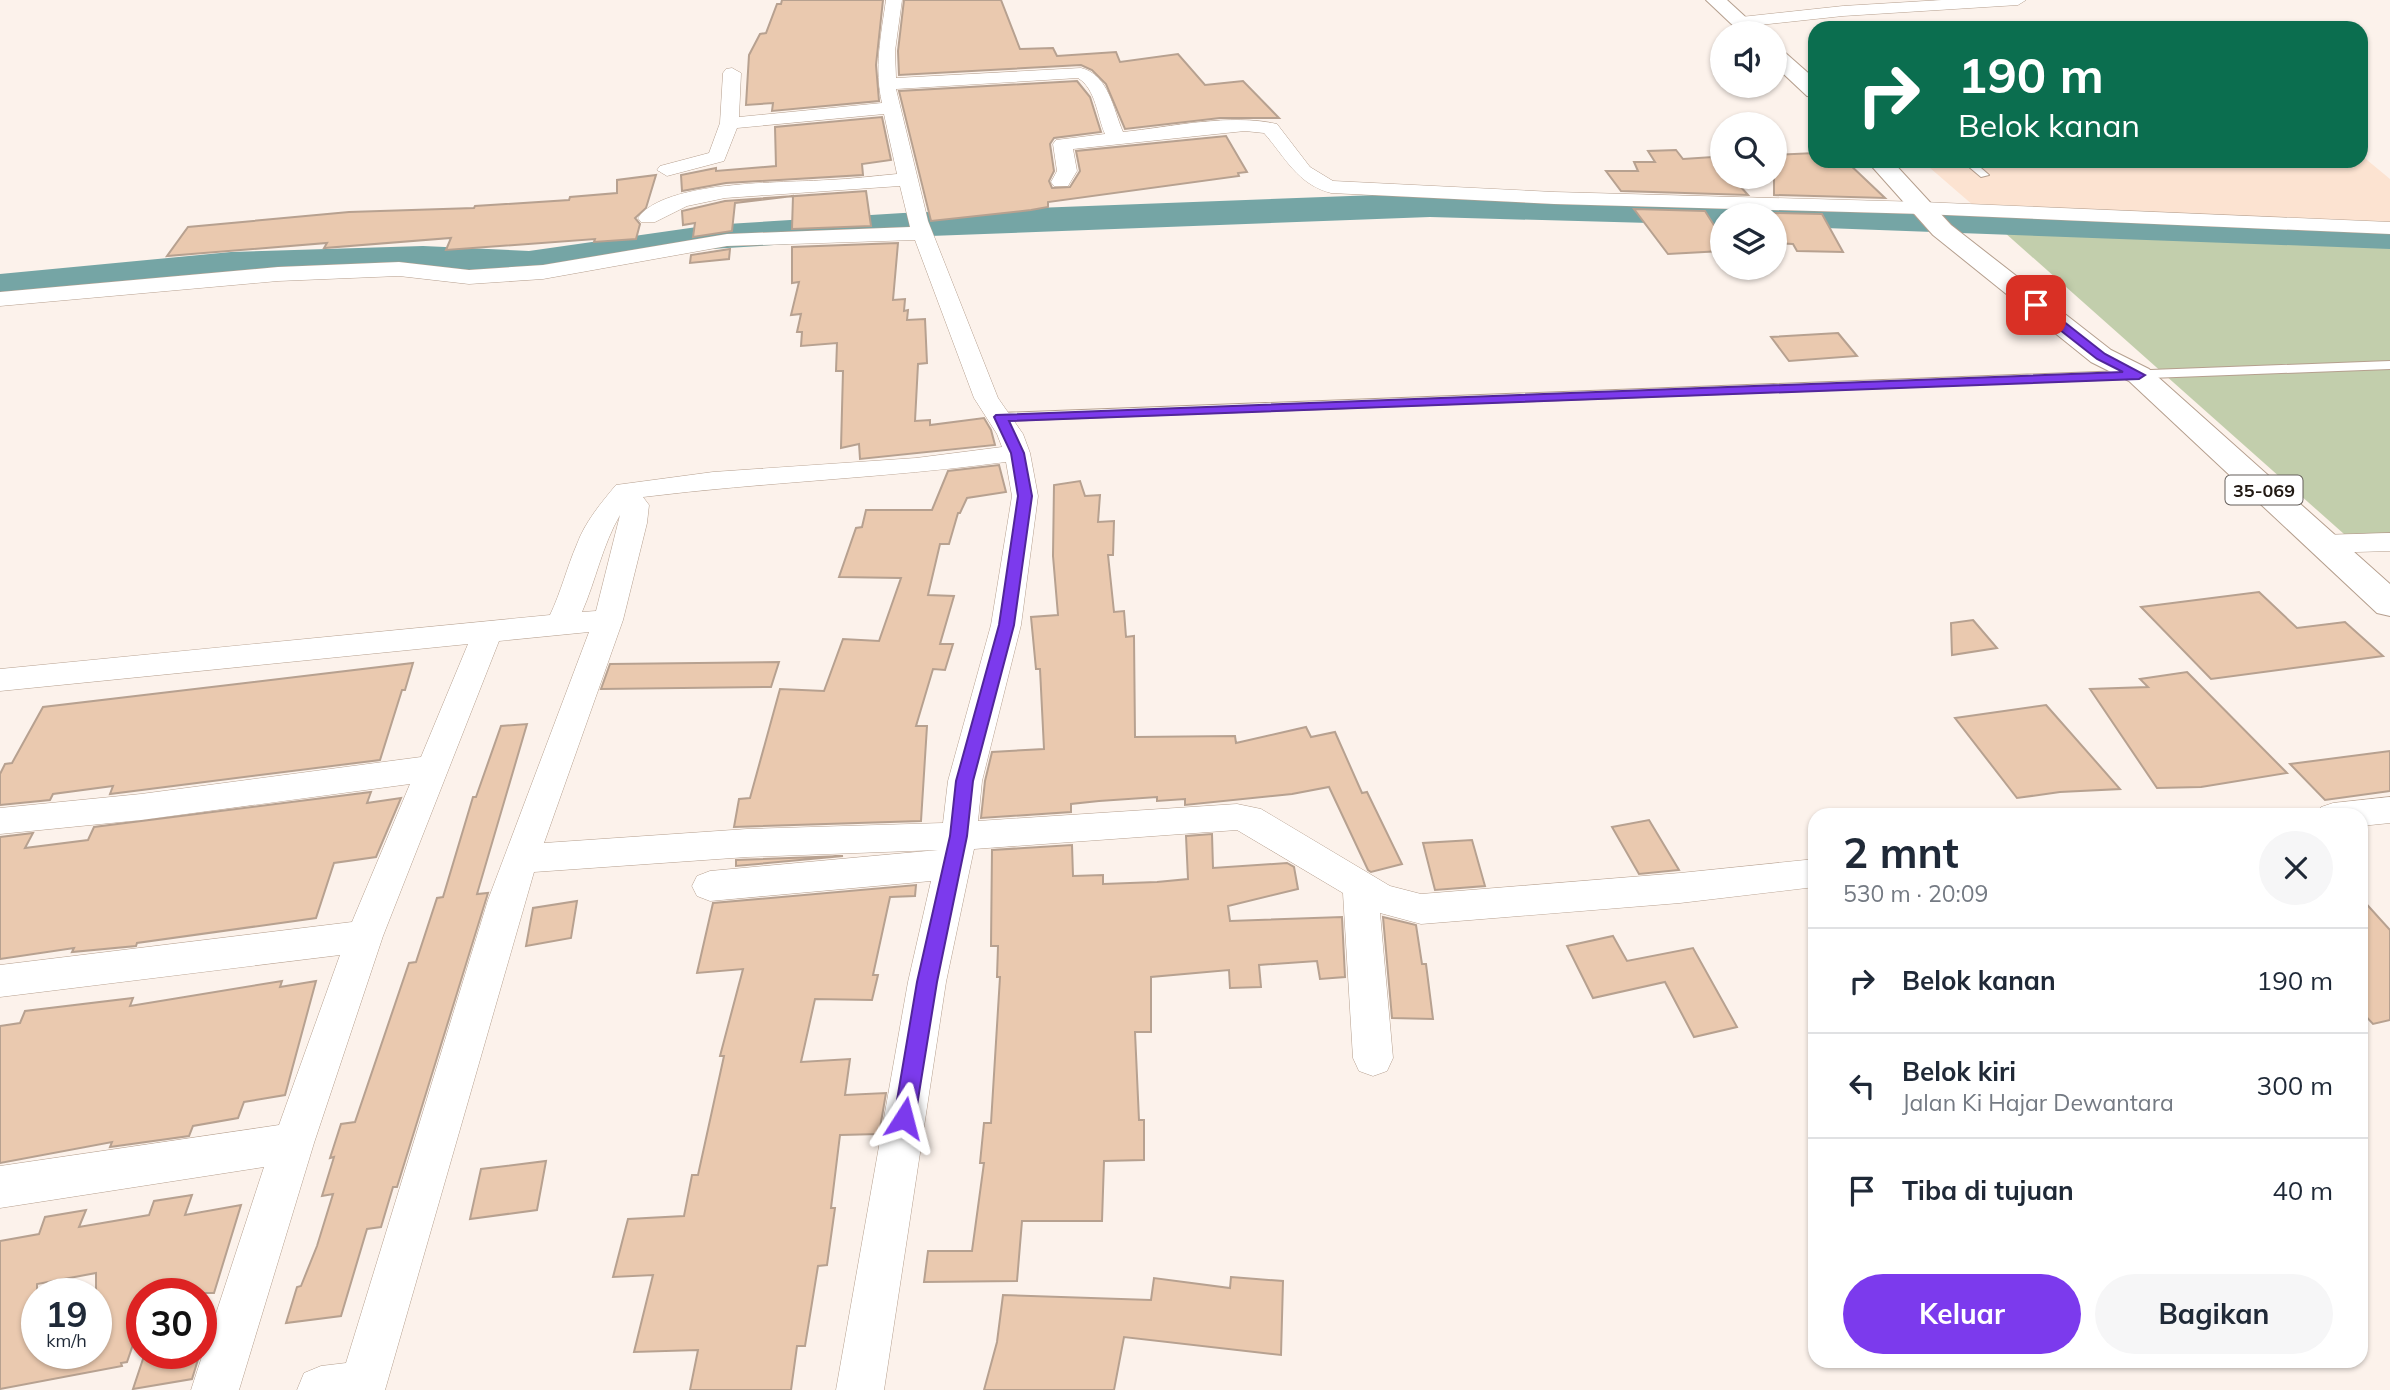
<!DOCTYPE html>
<html lang="id">
<meta charset="utf-8">
<style>
:root{--surface:#fff;--page:#f6f6f7;--text:#1f2937;--muted:#747a83;--line:#e0e1e3;--accent:#7c3aed}
body{margin:0;font-family:Mulish,sans-serif;background:var(--page);color:var(--text);height:100vh;display:flex;flex-direction:column;font-size:26px;white-space:nowrap}
*{box-sizing:border-box;margin:0}
p{font-size:23px;color:var(--muted)}
.icon{flex:none;width:38px;height:38px;fill:none;stroke:currentColor;stroke-width:2;stroke-linecap:round;stroke-linejoin:round}
.map{position:relative;flex:1;overflow:hidden}
.panel{position:absolute;left:1808px;top:808px;width:560px;height:560px;display:flex;flex-direction:column;background:var(--surface);border-radius:21px;box-shadow:0 2px 5px #0004}
.panel>*{flex:none}
.guide{position:absolute;left:1808px;top:21px;width:560px;height:147px;border-radius:21px;box-shadow:0 2px 5px #0004;background:#0b6e4f;color:#fff;overflow:hidden}
.tools{position:absolute;left:1710px;top:21px;display:grid;gap:14px}
.tools a{display:grid;place-items:center;width:77px;height:77px;border-radius:50%;background:var(--surface);box-shadow:0 2px 5px #0004;font-size:35px}
.speed{position:absolute;left:21px;top:1278px;display:flex;gap:14px;font-size:35px;font-weight:700;text-align:center}
.speed>*{display:grid;place-content:center;width:91px;height:91px;border-radius:50%;background:var(--surface);box-shadow:0 2px 5px #0004;line-height:1}
.speed small{font-size:18px;font-weight:400}
.speed .limit{border:10px solid #d22;background:#fff;color:#111}
.pin{position:absolute;display:grid;place-items:center;width:60px;height:60px;color:#fff;margin:-30px;border-radius:14px;box-shadow:0 4px 10px #0006}
.me{position:absolute;width:77px;margin:-38px;rotate:9deg;stroke-linejoin:round;filter:drop-shadow(0 0 5px #0008)}
.turn{display:flex;align-items:center;gap:24px;height:147px;padding:0 35px;font-size:32px}
.turn .icon{width:91px;height:91px;stroke-width:2.5}
.turn b{display:block;font-size:49px;line-height:60px}
.round{display:grid;place-items:center;flex:none;width:74px;height:74px;border-radius:37px;background:var(--page)}
.headline{display:flex;align-items:center;justify-content:space-between;height:119px;padding:0 35px}
h1{font-size:42px;font-weight:700;line-height:52px}
.cta{display:flex;gap:14px;margin-top:auto;padding:14px 35px}
.cta a{flex:1;height:80px;border-radius:42px;background:var(--accent);color:#fff;font-size:28px;font-weight:700;line-height:80px;text-align:center}
.cta a+a{background:var(--page);color:var(--text)}
ul{padding:0;list-style:none}
li{display:flex;align-items:center;gap:21px;height:105px;padding:0 35px;border-top:2px solid var(--line)}
li div{flex:1}
li b{display:block;font-size:26px}
li em{font-style:normal}
.map>svg:first-child{display:block}
.built{fill:#fce3d1}
.green{fill:#c2ceac}
.lines{fill:none;stroke-linecap:round;stroke-linejoin:round}
.river{fill:#75a5a5;fill-rule:evenodd}
.building{fill:#eac9af;stroke:#b7a190;stroke-width:2;fill-rule:evenodd}
.lane-casing{stroke:#b59f8e;stroke-width:2}
.street-casing{stroke:#b59f8e;stroke-width:1}
.primary-casing{stroke:#b59f8e;stroke-width:2}
.lane{fill:#fff;fill-rule:evenodd}
.street{fill:#fff;fill-rule:evenodd}
.primary{fill:#fff;fill-rule:evenodd}
.route{fill:#7c3aed;stroke:#51269a;stroke-width:2}
.labels{text-anchor:middle;dominant-baseline:central;stroke-width:5;stroke-linejoin:round;paint-order:stroke}
.shield{fill:#fff;stroke:#645e5a;stroke-width:2}
.shield-label{font-size:18px;font-weight:bold;fill:#211913}
</style>
<div class="map">
<svg width="2390" height="1390" viewBox="0 0 2390 1390">
<rect width="100%" height="100%" fill="#fcf2eb"/>
<!-- built -->
<polygon class="built" points="2361,155 2390,179 2390,244 2004,232 1922,161 2361,161"/>
<!-- green -->
<polygon class="green" points="2004,232 2390,244 2390,533 2344,534"/>
<g class="lines">
<!-- river -->
<polygon class="river" points="1430,193 1908,206 2390,225 2390,249 1774,226 1774,215 1722,215 1722,225 1430,217 903,237 711,249 529,275 423,270 231,276 0,300 0,274 231,252 423,246 529,251 711,225 903,213"/>
</g>
<!-- building -->
<g class="building">
<polygon points="782,0 883,0 876,65 879,101 772,111 773,103 746,105 749,55 760,34 766,33 777,4 781,4"/>
<polygon points="904,0 1001,0 1020,49 1053,48 1057,56 1116,52 1120,62 1178,54 1205,85 1243,81 1279,118 1220,118 1125,129 1106,84 1092,70 1081,65 899,75 898,51"/>
<polygon points="1077,81 1090,97 1101,132 1054,138 1050,144 1054,171 1049,181 1052,188 1070,187 1080,171 1076,151 1226,136 1247,172 1238,173 1239,176 1048,202 1048,207 1031,210 931,221 899,91"/>
<polygon points="882,117 891,160 862,164 863,175 726,183 682,191 681,175 716,168 716,171 776,166 775,127"/>
<polygon points="1676,150 1683,159 1713,157 1722,166 1722,177 1732,177 1748,195 1621,191 1606,171 1638,171 1634,162 1655,162 1648,151"/>
<polygon points="1815,153 1815,161 1846,161 1885,198 1774,195 1774,155"/>
<polygon points="656,175 646,208 635,218 640,224 636,239 594,242 595,239 446,250 451,238 324,248 327,243 167,256 188,227 349,212 474,208 475,206 569,200 570,197 617,193 617,180"/>
<polygon points="866,191 871,226 792,229 793,196 735,203 732,231 693,237 695,223 683,225 682,211 725,201"/>
<polygon points="1634,209 1705,211 1722,238 1722,251 1668,254"/>
<polygon points="1774,213 1822,214 1843,252 1797,251 1793,244 1774,243"/>
<polygon points="898,243 893,300 905,299 904,311 908,310 907,320 925,319 927,363 918,364 915,421 930,420 930,425 984,418 991,430 995,445 860,459 859,444 841,448 843,371 836,371 837,343 801,346 802,332 797,332 801,314 791,315 799,282 792,283 792,247"/>
<polygon points="730,249 729,259 690,263 691,255"/>
<polygon points="1838,333 1857,356 1789,361 1771,337"/>
<polygon points="999,465 1006,492 967,498 960,513 958,513 949,544 940,544 928,595 954,596 940,644 953,644 945,670 933,669 916,726 927,726 921,821 734,827 739,799 750,798 780,689 824,691 843,639 879,641 901,578 839,577 856,528 862,527 866,510 932,510 948,471"/>
<polygon points="1080,481 1085,496 1100,495 1098,522 1114,521 1113,555 1108,555 1114,612 1124,611 1126,637 1134,636 1135,737 1235,736 1236,743 1306,727 1311,737 1335,732 1362,793 1367,792 1402,864 1371,872 1368,870 1329,787 1292,794 1185,805 1185,799 1157,801 1157,797 1099,801 1071,804 1071,812 981,818 985,781 992,752 1044,749 1040,669 1036,669 1031,617 1058,615 1053,556 1054,485"/>
<polygon points="2259,592 2297,628 2345,622 2383,656 2211,679 2141,607"/>
<polygon points="1973,620 1997,648 1952,655 1951,623"/>
<polygon points="779,662 771,687 601,689 610,664"/>
<polygon points="413,663 405,690 402,690 380,760 110,794 113,786 53,794 50,800 0,805 0,774 5,764 12,763 43,707"/>
<polygon points="2187,672 2287,773 2201,787 2157,788 2090,689 2148,687 2140,679"/>
<polygon points="2046,705 2120,789 2060,792 2017,798 1955,718"/>
<polygon points="527,724 477,894 488,893 397,1187 393,1187 381,1227 367,1229 341,1316 286,1323 297,1287 301,1286 317,1246 333,1194 322,1196 334,1157 330,1158 341,1124 355,1122 409,963 416,962 437,898 443,897 473,797 476,797 501,726"/>
<polygon points="2390,751 2390,791 2325,800 2290,764"/>
<polygon points="371,792 367,803 401,798 376,857 334,863 316,918 137,943 136,946 72,952 74,948 0,959 0,837 33,833 25,848 88,840 94,827"/>
<polygon points="1649,820 1679,870 1639,874 1612,827"/>
<polygon points="1212,834 1213,868 1287,863 1294,867 1298,889 1228,906 1230,921 1342,917 1345,977 1320,979 1317,961 1259,965 1261,987 1230,988 1229,970 1151,977 1151,1032 1135,1032 1139,1120 1144,1120 1144,1160 1104,1161 1102,1221 1022,1221 1017,1281 924,1282 928,1251 972,1251 984,1163 980,1163 984,1123 991,1123 1000,977 997,977 998,946 991,946 992,850 1072,845 1073,876 1103,875 1103,884 1157,882 1188,879 1186,836"/>
<polygon points="1472,840 1485,886 1435,890 1423,843"/>
<polygon points="843,856 736,866 736,860"/>
<polygon points="916,885 915,896 890,897 873,975 878,975 872,1000 815,999 801,1062 850,1059 845,1095 886,1093 879,1134 840,1135 831,1208 835,1208 827,1265 818,1266 805,1346 797,1346 791,1390 690,1390 698,1350 634,1352 653,1275 613,1277 628,1219 684,1216 692,1175 698,1175 724,1056 720,1056 743,969 697,973 713,903"/>
<polygon points="2361,898 2390,930 2390,1020 2373,1024 2361,1011"/>
<polygon points="577,901 571,938 526,946 533,908"/>
<polygon points="1383,917 1416,925 1422,964 1426,964 1433,1019 1392,1018"/>
<polygon points="1613,936 1627,961 1693,948 1737,1027 1694,1037 1665,982 1593,998 1567,946"/>
<polygon points="282,981 280,987 316,981 285,1095 244,1102 238,1118 193,1126 189,1136 110,1147 112,1142 0,1163 0,1026 20,1023 25,1011 133,998 130,1006"/>
<polygon points="546,1161 537,1210 470,1219 481,1169"/>
<path d="M 192,1195 L 185,1215 L 241,1205 L 214,1293 L 142,1293 L 142,1318 L 127,1362 L 121,1363 L 122,1366 L 0,1389 L 0,1241 L 39,1234 L 45,1217 L 86,1210 L 79,1227 L 149,1215 L 154,1201 ZM 96,1273 L 96,1353 L 37,1353 L 37,1284 Z"/>
<polygon points="1231,1277 1283,1281 1281,1355 1124,1337 1114,1390 984,1390 997,1342 1003,1295 1151,1300 1154,1278 1230,1288"/>
<polygon points="145,1353 200,1353 192,1379 133,1389"/>
</g>
<g class="lines">
<defs>
<g id="lane">
<polygon points="1962,161 1973,161 1989,175 1981,177"/>
<polygon points="2390,361 2390,369 1001,421 995,417 1001,413"/>
</g>
<g id="street">
<path d="M 886,0 L 902,0 L 895,51 L 896,78 L 1081,68 C 1109,75 1113,109 1123,132 C 1170,127 1231,113 1277,124 L 1310,167 L 1333,181 L 1554,192 L 1922,202 L 2390,222 L 2390,234 L 1922,214 L 1554,204 L 1331,193 C 1297,184 1286,158 1264,133 L 1245,131 L 1073,149 L 1077,171 L 1068,186 L 1054,186 L 1051,182 L 1057,171 L 1053,144 L 1056,140 L 1105,134 C 1097,116 1096,89 1078,78 L 896,89 L 928,221 L 998,398 L 1023,434 L 1030,453 L 1038,496 L 1021,625 L 982,781 L 978,821 L 1237,804 L 1261,809 L 1390,886 L 1421,894 L 1680,873 L 1815,859 L 1815,887 L 1680,903 L 1421,924 L 1380,913 L 1393,1058 L 1387,1071 L 1373,1076 L 1359,1071 L 1353,1058 L 1343,893 L 1237,830 L 974,849 L 946,982 L 884,1390 L 836,1390 L 908,982 L 931,881 L 710,901 L 697,896 L 692,886 L 697,876 L 710,871 L 938,850 L 747,857 L 534,872 L 385,1390 L 297,1390 L 304,1373 L 321,1366 L 346,1363 L 488,900 L 589,632 L 499,641 L 383,936 L 314,1143 L 239,1390 L 191,1390 L 264,1167 L 0,1208 L 0,1166 L 279,1125 L 340,955 L 0,997 L 0,965 L 352,922 L 410,784 L 141,820 L 0,834 L 0,808 L 141,794 L 421,757 L 468,644 L 0,691 L 0,669 L 550,615 C 561,592 567,567 577,544 C 585,522 601,503 616,485 L 713,472 L 916,458 L 1002,447 L 997,434 L 974,398 L 915,240 L 727,246 L 543,279 L 469,284 L 399,276 L 278,281 L 0,306 L 0,292 L 278,267 L 399,262 L 469,270 L 543,265 L 727,234 L 910,227 L 900,186 L 725,198 L 687,206 L 655,222 L 641,222 L 638,218 C 664,180 784,183 828,180 C 851,179 874,176 897,174 L 884,114 L 737,128 L 724,161 L 667,176 L 657,170 L 660,166 L 709,153 L 720,123 L 723,73 L 726,69 L 732,68 L 741,73 L 739,117 L 882,103 C 874,69 881,35 886,0 ZM 1006,462 L 1012,496 L 991,625 L 948,781 L 943,823 L 747,829 L 544,843 L 623,620 L 647,523 L 649,505 L 643,497 C 764,482 885,478 1006,462 ZM 620,515 L 596,611 L 582,612 C 596,580 602,546 620,515 Z"/>
<polygon points="1942,0 2026,0 2018,5 1843,16 1741,27 1733,22 1741,17 1843,6"/>
<polygon points="2390,533 2390,551 2323,553 2313,550 2309,544 2313,538 2323,535"/>
<polygon points="2390,797 2390,823 2361,826 2361,816 2316,816 2321,807 2333,803"/>
</g>
<g id="primary">
<polygon points="1706,0 1727,0 1763,33 1741,33"/>
<polygon points="1774,47 1781,49 1815,79 1815,97 1807,96 1774,65"/>
<polygon points="1867,161 1892,161 1951,225 2111,350 2149,369 2390,584 2390,616 2377,613 2129,381 2091,362 1933,235"/>
</g>
</defs>
<!-- lane casing -->
<use href="#lane" class="lane-casing"/>
<!-- street casing -->
<use href="#street" class="street-casing"/>
<!-- primary casing -->
<use href="#primary" class="primary-casing"/>
<!-- lane -->
<use href="#lane" class="lane"/>
<!-- street -->
<use href="#street" class="street"/>
<!-- primary -->
<use href="#primary" class="primary"/>
</g>
<!-- route -->
<polygon class="route" points="2032,303 2040,303 2105,354 2145,375 2139,379 1009,421 1024,453 1032,496 1014,625 973,781 967,836 937,982 915,1118 912,1125 904,1128 897,1125 894,1118 917,982 950,836 956,781 999,625 1018,496 1011,453 994,417 996,415 2123,372 2097,359 2032,308"/>
<g class="labels">
<!-- shield labels -->
<rect class="shield" x="2225.5" y="475.5" width="77" height="29" rx="5"/>
<g class="shield-label">
<text x="2264" y="490">35-069</text>
</g>
</g>
</svg>
<div class="tools">
<a><svg class="icon" aria-label="sound" viewBox="0 0 24 24"><path d="M4 9h4l5-4v14l-5-4H4zM17 9q2 3 0 6"/></svg></a>
<a><svg class="icon" aria-label="search" viewBox="0 0 24 24"><circle cx="10" cy="10" r="6"/><path d="M15 15l6 6"/></svg></a>
<a><svg class="icon" aria-label="layers" viewBox="0 0 24 24"><path d="M12 4l9 5-9 5-9-5zM3 14l9 5 9-5"/></svg></a>
</div>
<div class="speed"><div>19<small>km/h</small></div><div class="limit">30</div></div>
<div class="pin" style="left:2036px;top:305px;background:#d93025"><svg class="icon" aria-label="arrive" viewBox="0 0 24 24"><path d="M6 21V4h12l-3 4 3 4H6"/></svg></div>
<svg class="me" style="left:904px;top:1118px" viewBox="-20 -20 40 40"><path d="M0-17L14 15 0 8-14 15z" fill="#7c3aed" stroke="#fff" stroke-width="4"/></svg>
<div class="guide">
<div class="turn"><svg class="icon" aria-label="right" viewBox="0 0 24 24"><path d="M7 20v-9h11M14 6l5 5-5 5"/></svg><div><b>190 m</b>Belok kanan</div></div>
</div>
<section class="panel">
<div class="headline"><div><h1>2 mnt</h1><p>530 m · 20:09</p></div><a class="round"><svg class="icon" aria-label="close" viewBox="0 0 24 24"><path d="M6 6l12 12M18 6L6 18"/></svg></a></div>
<ul>
<li><svg class="icon" aria-label="right" viewBox="0 0 24 24"><path d="M7 20v-9h11M14 6l5 5-5 5"/></svg><div><b>Belok kanan</b></div><em>190 m</em></li>
<li><svg class="icon" aria-label="left" viewBox="0 0 24 24"><path d="M17 20v-9H6M10 6l-5 5 5 5"/></svg><div><b>Belok kiri</b><p>Jalan Ki Hajar Dewantara</p></div><em>300 m</em></li>
<li><svg class="icon" aria-label="arrive" viewBox="0 0 24 24"><path d="M6 21V4h12l-3 4 3 4H6"/></svg><div><b>Tiba di tujuan</b></div><em>40 m</em></li>
</ul>
<div class="cta"><a>Keluar</a><a>Bagikan</a></div>
</section>
</div>
